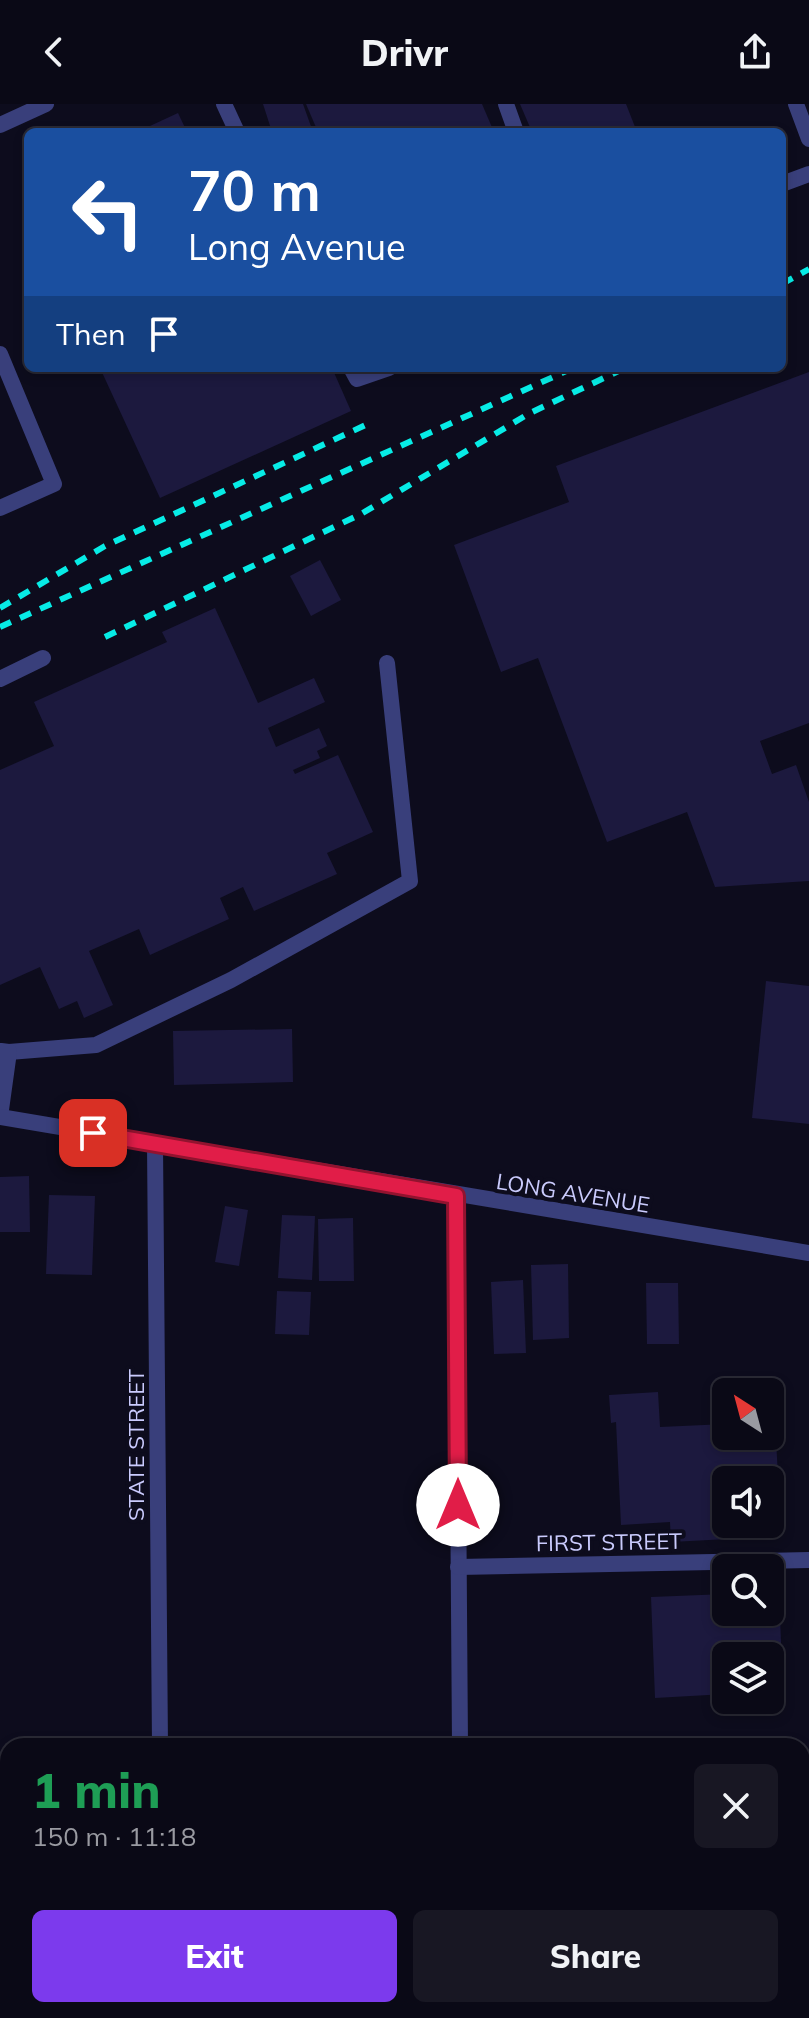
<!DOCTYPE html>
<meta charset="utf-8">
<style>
:root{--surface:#0a0916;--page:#181723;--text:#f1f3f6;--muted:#999aa1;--line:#2a2a35;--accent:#7c3aed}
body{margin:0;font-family:Mulish,sans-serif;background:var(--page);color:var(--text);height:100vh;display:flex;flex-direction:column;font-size:30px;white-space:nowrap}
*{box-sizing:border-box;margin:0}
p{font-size:26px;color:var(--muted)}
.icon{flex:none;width:44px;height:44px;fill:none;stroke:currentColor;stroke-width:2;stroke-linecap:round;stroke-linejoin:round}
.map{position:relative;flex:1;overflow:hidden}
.panel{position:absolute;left:0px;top:1634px;width:810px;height:280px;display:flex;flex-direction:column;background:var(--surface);border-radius:24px 24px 0 0;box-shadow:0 4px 12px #0003,0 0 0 2px var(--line)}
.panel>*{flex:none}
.hud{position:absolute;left:24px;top:24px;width:762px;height:244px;border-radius:12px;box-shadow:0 4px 12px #0003,0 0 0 2px var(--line);background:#1a4fa0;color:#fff;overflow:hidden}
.needle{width:52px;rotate:324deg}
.tools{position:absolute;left:712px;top:1274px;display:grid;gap:16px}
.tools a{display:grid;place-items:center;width:72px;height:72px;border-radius:12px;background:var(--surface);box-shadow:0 4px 12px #0003,0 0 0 2px var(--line);font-size:40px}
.pin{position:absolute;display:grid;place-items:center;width:68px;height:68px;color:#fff;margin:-34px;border-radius:16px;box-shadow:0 4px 12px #0006}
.me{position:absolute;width:88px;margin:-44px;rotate:0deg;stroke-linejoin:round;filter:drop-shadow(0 0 6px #0008)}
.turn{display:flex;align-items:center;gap:28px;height:168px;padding:0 32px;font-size:36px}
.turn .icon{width:104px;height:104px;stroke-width:2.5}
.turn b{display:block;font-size:56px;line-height:68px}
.then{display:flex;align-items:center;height:76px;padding:0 32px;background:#0003;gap:16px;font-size:30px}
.round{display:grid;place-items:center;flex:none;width:84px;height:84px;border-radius:12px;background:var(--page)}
.head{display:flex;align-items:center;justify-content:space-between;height:136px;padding:0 32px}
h1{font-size:48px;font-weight:800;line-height:60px;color:#1e9e55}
.primary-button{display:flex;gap:16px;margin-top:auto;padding:16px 32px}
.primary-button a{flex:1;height:92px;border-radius:12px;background:var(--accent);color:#fff;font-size:32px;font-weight:800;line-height:92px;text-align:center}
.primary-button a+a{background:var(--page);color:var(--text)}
header{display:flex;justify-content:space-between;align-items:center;height:104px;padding:0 32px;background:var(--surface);font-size:36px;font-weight:800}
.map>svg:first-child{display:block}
.building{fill:#1c193e}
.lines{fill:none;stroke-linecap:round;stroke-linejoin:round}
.service{stroke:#393f7b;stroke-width:16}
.minor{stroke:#393f7b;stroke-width:16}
.rail{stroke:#07ece6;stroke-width:6;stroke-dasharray:12 10;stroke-linecap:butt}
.route-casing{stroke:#92132f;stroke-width:20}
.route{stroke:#e11d48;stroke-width:14}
.labels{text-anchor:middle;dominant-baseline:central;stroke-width:8;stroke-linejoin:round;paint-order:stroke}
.street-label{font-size:22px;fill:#cacbfd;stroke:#0d0c1d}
</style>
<header><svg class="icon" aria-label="back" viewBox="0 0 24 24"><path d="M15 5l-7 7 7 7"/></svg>Drivr<svg class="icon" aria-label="share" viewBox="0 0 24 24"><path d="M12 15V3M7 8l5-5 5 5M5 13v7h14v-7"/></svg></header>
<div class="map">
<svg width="809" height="1914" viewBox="0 0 809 1914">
<rect width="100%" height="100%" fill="#0d0c1d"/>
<!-- building -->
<g class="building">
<polygon points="263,0 303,0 313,28 272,28"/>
<polygon points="306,0 482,0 494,28 318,28"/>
<polygon points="520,0 626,0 637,28 532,28"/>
<polygon points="178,9 187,28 137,28"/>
<polygon points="100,264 332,264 351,307 160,394"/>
<polygon points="809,268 809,619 760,637 772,670 796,661 809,698 809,777 715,783 687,708 607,738 538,554 501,568 454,441 569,398 556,362"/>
<polygon points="320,456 341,496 311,512 290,472"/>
<polygon points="215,504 258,599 314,574 325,598 268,624 276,643 319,624 327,642 317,647 320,654 293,666 295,670 338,651 373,728 327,749 337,770 254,807 243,783 220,794 229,815 150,851 139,825 89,847 113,901 84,914 77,897 59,905 40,863 0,881 0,666 54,642 34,598 167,538 162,528"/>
<polygon points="766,877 809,882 809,1020 752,1014"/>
<polygon points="292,925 293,978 174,981 173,927"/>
<polygon points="29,1072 30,1128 0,1128 0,1073"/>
<polygon points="49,1091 95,1092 92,1171 46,1170"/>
<polygon points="225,1102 248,1106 239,1162 215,1158"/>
<polygon points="282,1111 315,1112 312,1176 278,1174"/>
<polygon points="353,1114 354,1177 319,1177 318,1115"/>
<polygon points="568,1160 569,1234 533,1236 531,1161"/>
<polygon points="523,1176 526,1249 494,1250 491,1178"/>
<polygon points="646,1179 678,1179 679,1240 647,1240"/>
<polygon points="277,1187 311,1188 309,1231 275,1230"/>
<polygon points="658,1288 660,1323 726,1320 726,1332 770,1332 770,1317 775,1317 778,1372 725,1375 728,1435 671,1438 670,1418 621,1421 616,1318 611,1319 609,1291"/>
<polygon points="770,1488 779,1488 783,1588 770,1588 770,1552 726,1552 726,1590 655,1594 651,1493 726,1490 726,1508 770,1508"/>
<polygon points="646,1906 791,1906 791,1914 647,1914"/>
</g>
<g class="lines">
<!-- service -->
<g class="service">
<polyline points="224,0 237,28"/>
<polyline points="506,0 516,28"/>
<polyline points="796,0 809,35"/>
<polyline points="0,21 46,0"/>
<polyline points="782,80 809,70"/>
<polyline points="0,250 54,380 0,404"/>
<polyline points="351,264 357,275 389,264"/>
<polyline points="0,575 43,554"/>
<polyline points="9,948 96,941 231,876 410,777 387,559"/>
<polyline points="0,1013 9,948 1,947"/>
</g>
<!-- minor -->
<g class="minor">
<polyline points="0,1013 809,1149"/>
<polyline points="155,1040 160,1642"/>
<polyline points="456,1092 460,1642"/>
<polyline points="458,1463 809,1456"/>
<polyline points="802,1739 809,1739"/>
<polyline points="162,1906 162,1914"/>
<polyline points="462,1906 462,1914"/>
</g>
<!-- rail -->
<g class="rail">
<polyline points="782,180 809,165"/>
<polyline points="0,504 105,442 370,319"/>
<polyline points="0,523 573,264"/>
<polyline points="105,533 361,410 530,309 625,264"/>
</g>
</g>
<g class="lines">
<defs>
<polyline id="route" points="93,1029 456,1092 458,1401"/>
</defs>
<!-- route casing -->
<use href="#route" class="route-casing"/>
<!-- route -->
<use href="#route" class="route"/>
</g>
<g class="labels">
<!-- street labels -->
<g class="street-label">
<text transform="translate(573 1089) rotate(9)">LONG AVENUE</text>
<text transform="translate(136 1341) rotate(-90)">STATE STREET</text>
<text transform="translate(609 1438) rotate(-1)">FIRST STREET</text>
</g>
</g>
</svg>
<div class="tools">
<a><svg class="needle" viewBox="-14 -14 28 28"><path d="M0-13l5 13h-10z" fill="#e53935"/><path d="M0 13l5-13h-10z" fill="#999aa1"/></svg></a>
<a><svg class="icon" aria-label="sound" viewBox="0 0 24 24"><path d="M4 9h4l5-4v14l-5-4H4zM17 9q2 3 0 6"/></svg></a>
<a><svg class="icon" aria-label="search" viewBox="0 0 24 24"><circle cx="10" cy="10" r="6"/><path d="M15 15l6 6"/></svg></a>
<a><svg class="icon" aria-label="layers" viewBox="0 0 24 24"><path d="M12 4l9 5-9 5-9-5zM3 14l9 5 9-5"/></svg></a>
</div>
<div class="pin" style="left:93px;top:1029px;background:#d93025"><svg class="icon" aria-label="arrive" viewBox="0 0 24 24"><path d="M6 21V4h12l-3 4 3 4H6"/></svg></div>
<svg class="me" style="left:458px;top:1401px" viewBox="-20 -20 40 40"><circle r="19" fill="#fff"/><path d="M0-13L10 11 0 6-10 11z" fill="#e11d48"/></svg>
<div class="hud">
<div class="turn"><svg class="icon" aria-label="left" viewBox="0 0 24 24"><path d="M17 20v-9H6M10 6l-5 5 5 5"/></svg><div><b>70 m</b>Long Avenue</div></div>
<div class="then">Then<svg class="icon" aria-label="arrive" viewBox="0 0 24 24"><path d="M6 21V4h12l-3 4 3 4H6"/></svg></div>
</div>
<section class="panel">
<div class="head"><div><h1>1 min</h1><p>150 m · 11:18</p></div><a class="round"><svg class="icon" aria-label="close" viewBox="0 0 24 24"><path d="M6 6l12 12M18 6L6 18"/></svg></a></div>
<div class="primary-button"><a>Exit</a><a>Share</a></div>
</section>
</div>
